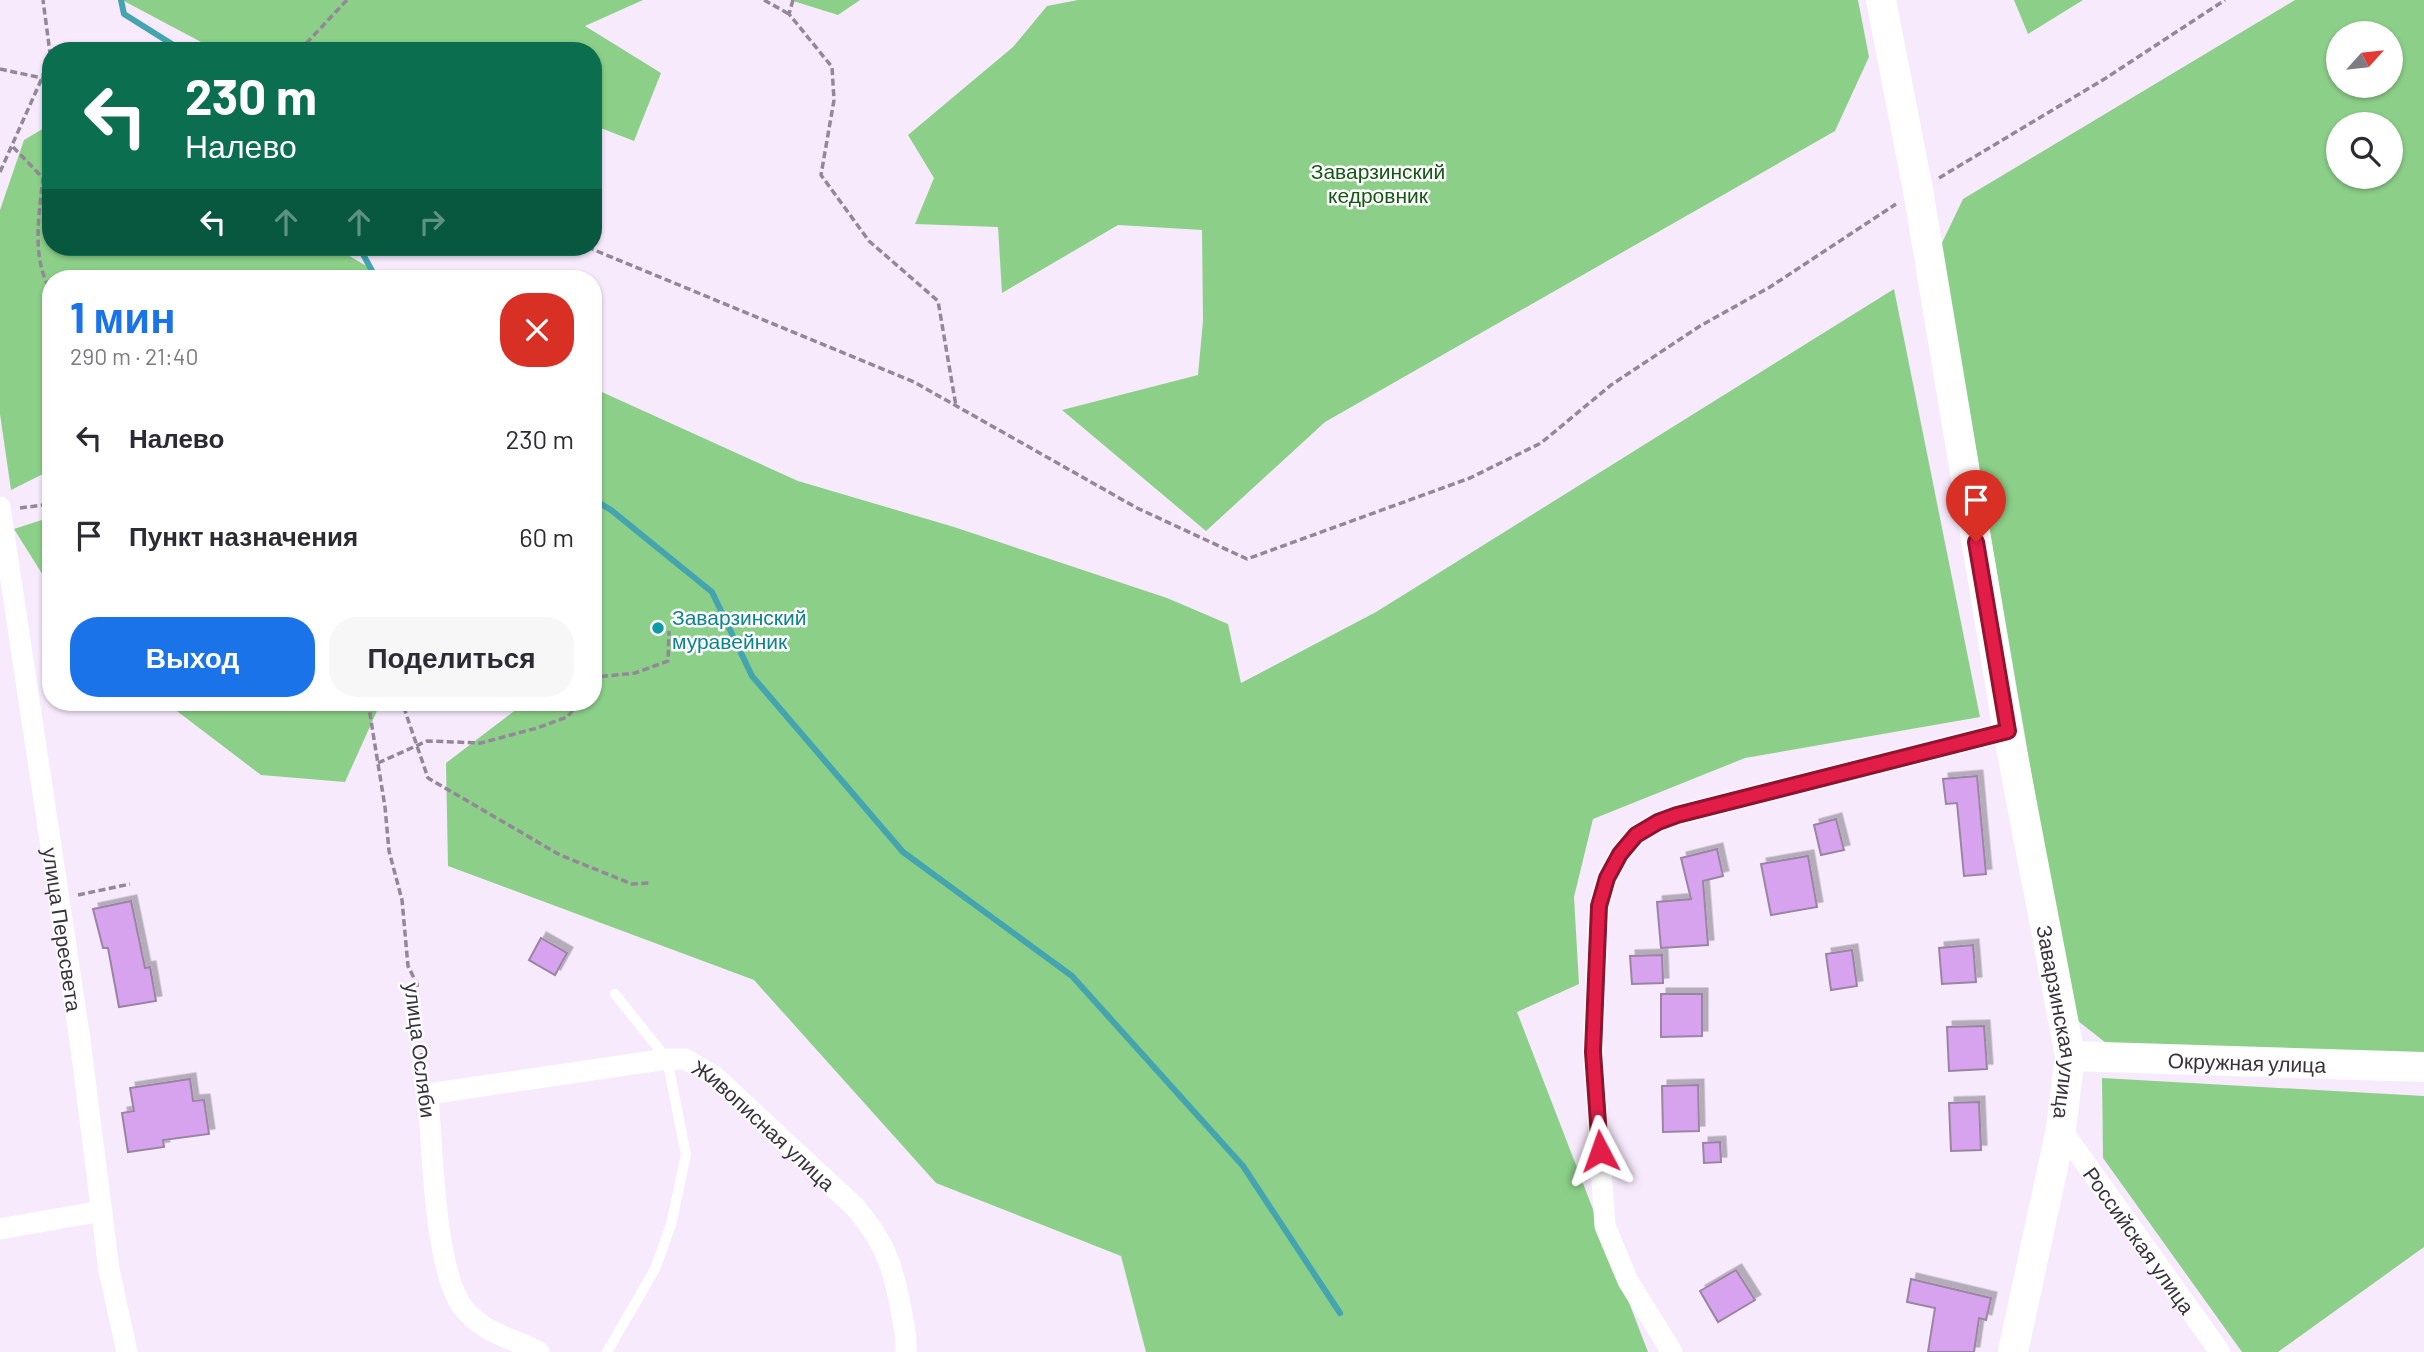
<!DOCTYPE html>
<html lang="ru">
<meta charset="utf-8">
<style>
:root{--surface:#fff;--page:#f7f7f7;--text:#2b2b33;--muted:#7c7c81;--accent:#1a73e8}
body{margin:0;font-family:Barlow,sans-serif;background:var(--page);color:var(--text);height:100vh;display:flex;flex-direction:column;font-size:26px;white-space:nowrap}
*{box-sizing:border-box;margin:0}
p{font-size:23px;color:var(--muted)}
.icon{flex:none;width:38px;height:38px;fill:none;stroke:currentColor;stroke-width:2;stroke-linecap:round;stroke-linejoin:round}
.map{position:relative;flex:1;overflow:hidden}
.side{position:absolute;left:42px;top:270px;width:560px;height:441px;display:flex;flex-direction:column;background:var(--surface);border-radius:28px;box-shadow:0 2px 5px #0004}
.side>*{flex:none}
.hud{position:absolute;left:42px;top:42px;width:560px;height:214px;border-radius:28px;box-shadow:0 2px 5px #0004;background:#0b6e4f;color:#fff;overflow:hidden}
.needle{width:46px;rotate:63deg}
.controls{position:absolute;left:2326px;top:21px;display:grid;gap:14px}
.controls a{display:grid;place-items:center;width:77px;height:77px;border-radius:50%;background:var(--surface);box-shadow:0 2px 5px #0004;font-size:35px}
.pin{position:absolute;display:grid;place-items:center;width:60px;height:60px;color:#fff;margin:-72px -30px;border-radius:50% 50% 50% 0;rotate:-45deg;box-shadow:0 0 7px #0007}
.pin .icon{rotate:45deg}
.me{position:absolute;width:77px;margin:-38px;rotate:356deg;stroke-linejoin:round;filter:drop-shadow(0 0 5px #0008)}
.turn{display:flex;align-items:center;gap:24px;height:147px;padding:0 28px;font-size:32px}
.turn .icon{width:91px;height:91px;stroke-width:2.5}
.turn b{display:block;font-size:49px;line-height:60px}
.lanes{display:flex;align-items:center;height:66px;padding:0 28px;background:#0003;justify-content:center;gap:35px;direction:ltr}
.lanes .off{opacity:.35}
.round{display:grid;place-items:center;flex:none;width:74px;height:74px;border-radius:28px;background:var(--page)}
.headline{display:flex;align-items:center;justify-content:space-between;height:119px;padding:0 28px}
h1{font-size:42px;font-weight:700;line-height:52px;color:var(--accent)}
.action{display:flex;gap:14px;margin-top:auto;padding:14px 28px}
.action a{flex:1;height:80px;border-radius:28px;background:var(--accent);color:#fff;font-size:28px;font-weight:700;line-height:80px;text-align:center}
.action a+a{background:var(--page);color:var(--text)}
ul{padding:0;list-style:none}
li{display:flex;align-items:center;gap:21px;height:98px;padding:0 28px}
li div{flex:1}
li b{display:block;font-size:26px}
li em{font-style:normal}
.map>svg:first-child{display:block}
.forest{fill:#8ccf88;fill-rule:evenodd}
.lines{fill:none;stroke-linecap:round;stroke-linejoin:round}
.stream{stroke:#44a4af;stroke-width:6}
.building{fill:#d8a3ee;stroke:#9985a2;stroke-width:2;filter:url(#shadow)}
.path{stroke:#928897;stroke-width:3.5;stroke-dasharray:7 3.5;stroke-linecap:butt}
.lane{stroke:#fff;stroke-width:10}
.street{stroke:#fff;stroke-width:21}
.secondary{stroke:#fff;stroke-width:30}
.route-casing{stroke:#92132f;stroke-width:18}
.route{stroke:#e11d48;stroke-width:12}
.culture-dot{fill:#0f9aa8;stroke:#fff;stroke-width:2.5}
.labels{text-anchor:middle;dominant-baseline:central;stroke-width:5;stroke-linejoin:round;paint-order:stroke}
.park-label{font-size:21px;fill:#155815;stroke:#fff}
.culture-label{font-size:21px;fill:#0d838f;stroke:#fff;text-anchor:start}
.street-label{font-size:21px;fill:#39313c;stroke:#fff}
</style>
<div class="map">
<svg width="2424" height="1352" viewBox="0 0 2424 1352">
<defs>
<filter id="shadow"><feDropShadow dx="5.5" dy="-5.5" stdDeviation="0" flood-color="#0004"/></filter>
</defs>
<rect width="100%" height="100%" fill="#f7eafd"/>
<!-- forest -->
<g class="forest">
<polygon points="122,0 643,0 585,26 661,73 634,141 593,125 593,51 218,51"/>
<polygon points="790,0 860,0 838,15"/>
<polygon points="1078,0 1858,0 1869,57 1835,131 1325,422 1206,531 1062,410 1198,375 1203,321 1202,230 1118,225 1002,293 998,227 915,224 934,178 908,135 1013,47 1047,6"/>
<polygon points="2014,0 2083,0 2028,34"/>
<path d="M 2295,0 L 2424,0 L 2424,1055 L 2106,1043 L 2073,1017 L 1941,245 L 1963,199 ZM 2338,33 L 2390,33 L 2390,86 L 2338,86 ZM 2338,124 L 2390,124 L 2390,177 L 2338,177 Z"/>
<polygon points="51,124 51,247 334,247 387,278 51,278 51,470 11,490 0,414 0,210 24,140"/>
<polygon points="1894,289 1980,717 1745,758 1593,819 1574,897 1579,984 1517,1012 1648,1352 1146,1352 1121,1256 936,1183 754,980 448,866 446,763 526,702 593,702 593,388 798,481 954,527 1167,598 1228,624 1241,683 1376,612"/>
<polygon points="51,517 51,588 14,529"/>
<polygon points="165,702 381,702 345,782 261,775"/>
<polygon points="2102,1078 2424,1096 2424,1247 2278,1352 2242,1352 2103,1158"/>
</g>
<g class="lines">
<!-- stream -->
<g class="stream">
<polyline points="121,0 124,14 183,51"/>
<polyline points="359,247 376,278"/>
<polyline points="593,499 611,510 712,592 752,676 903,852 1072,976 1243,1166 1340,1313"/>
</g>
</g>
<!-- building -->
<g class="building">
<polygon points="1977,776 1986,874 1964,876 1957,803 1946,804 1943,779"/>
<polygon points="1836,819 1844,850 1821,855 1814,825"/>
<polygon points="1717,849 1723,876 1703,881 1708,945 1661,948 1657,902 1691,899 1681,858"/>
<polygon points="1808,856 1817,907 1771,915 1761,864"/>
<polygon points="131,901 145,968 150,967 156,1001 119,1007 108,948 103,948 93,909"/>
<polygon points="541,938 567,953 555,975 529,960"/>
<polygon points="1973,945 1976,982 1942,984 1939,948"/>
<polygon points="1852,950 1857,986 1831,990 1826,954"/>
<polygon points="1662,955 1663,983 1632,984 1630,956"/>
<polygon points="1661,994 1702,994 1702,1036 1661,1037"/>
<polygon points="1984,1026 1987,1069 1949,1071 1947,1027"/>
<polygon points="190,1079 193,1101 204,1100 209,1134 163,1140 164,1147 128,1152 122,1113 134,1111 130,1088"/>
<polygon points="1698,1085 1699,1131 1663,1132 1662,1086"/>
<polygon points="1979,1102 1981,1150 1951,1151 1949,1103"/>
<polygon points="1720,1142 1721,1162 1704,1163 1703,1143"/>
<polygon points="1736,1270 1755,1300 1718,1322 1700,1291"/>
<polygon points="1911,1279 1991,1298 1986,1320 1979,1318 1974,1352 1928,1352 1935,1308 1907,1302"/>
</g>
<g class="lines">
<!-- path -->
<g class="path">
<polyline points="764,0 789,14"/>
<polyline points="793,0 789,14 832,67 834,100 821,175 869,241 938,301 956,406"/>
<polyline points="299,51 347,0"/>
<polyline points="0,69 42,78"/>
<path d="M 13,147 L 43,178 C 39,215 31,258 51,291"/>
<polyline points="0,172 42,78 50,53 43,0"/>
<polyline points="1939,178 2106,78 2225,0"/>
<polyline points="587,247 914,382 1137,508 1247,559 1470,478 1541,443 1611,385 1700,326 1770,287 1896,204"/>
<polyline points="20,508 51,504"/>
<polyline points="593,682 597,677 635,673 668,661 669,631"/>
<polyline points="368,702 385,807 389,851 402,900 408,966 417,984 419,1038 425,1075"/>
<polyline points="395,702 403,705 428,778 560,855 632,884 650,883"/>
<polyline points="378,763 427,741 481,743 537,728 567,717 580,702"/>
<polyline points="78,895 130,884"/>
</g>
<!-- lane -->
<polyline class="lane" points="607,1352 655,1269 671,1225 686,1155 667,1059 615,994"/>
<!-- street -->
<g class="street">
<path id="s1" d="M 0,507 L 80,1040 L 109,1270 L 127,1352"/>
<path id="s2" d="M 2061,1129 L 2220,1352"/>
<polyline points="0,1229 102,1211"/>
<path id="s3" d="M 539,1352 C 511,1337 489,1336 465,1310 C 434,1275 432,1143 428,1094 L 667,1059 L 685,1059 L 713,1075 L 855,1207 C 884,1242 891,1260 900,1304 C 903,1320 907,1335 906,1352"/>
<polyline points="1672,1352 1628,1281 1605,1226 1593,1052 1599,906 1607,878 1620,854 1636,835 1658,822 1677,815 2008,731"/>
</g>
<!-- secondary -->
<g class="secondary">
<path id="s4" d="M 1881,0 L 1918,190 L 2008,731 L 2070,1056 L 2061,1129 L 2013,1352"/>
<path id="s5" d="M 2070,1056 L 2424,1067"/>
</g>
</g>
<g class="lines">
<defs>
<polyline id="route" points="1600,1151 1593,1052 1599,906 1607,878 1620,854 1636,835 1658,822 1677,815 2008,731 1976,542"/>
</defs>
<!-- route casing -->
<use href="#route" class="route-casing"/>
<!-- route -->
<use href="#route" class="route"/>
</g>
<!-- markers -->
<circle class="culture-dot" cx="658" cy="628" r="7"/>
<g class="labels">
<!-- park labels -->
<g class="park-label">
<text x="1378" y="170">Заварзинский<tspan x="1378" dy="24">кедровник</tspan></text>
</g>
<!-- culture labels -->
<g class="culture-label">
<text x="672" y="616">Заварзинский<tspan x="672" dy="24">муравейник</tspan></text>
</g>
<!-- street labels -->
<g class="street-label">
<text stroke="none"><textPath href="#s1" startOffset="427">улица Пересвета</textPath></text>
<text stroke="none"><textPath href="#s4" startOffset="1038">Заварзинская улица</textPath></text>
<text transform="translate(421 1050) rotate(83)">улица Осляби</text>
<text stroke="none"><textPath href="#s5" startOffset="177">Окружная улица</textPath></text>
<text stroke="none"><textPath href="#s3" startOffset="670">Живописная улица</textPath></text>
<text stroke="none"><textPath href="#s2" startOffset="136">Российская улица</textPath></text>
</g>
</g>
</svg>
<div class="controls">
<a><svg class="needle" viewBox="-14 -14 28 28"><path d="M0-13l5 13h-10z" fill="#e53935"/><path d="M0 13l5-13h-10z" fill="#7c7c81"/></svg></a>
<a><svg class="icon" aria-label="search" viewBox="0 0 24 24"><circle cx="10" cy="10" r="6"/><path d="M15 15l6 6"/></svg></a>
</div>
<div class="pin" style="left:1976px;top:542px;background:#d93025"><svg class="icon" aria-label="arrive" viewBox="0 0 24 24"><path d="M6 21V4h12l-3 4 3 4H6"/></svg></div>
<svg class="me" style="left:1600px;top:1151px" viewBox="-20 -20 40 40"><path d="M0-17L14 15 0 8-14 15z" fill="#e11d48" stroke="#fff" stroke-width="4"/></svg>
<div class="hud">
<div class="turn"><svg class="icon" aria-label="left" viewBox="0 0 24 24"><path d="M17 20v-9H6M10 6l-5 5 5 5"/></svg><div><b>230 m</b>Налево</div></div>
<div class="lanes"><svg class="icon" aria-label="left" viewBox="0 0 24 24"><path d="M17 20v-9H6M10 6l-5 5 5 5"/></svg><svg class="icon off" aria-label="ahead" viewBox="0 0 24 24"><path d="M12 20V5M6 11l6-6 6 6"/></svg><svg class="icon off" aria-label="ahead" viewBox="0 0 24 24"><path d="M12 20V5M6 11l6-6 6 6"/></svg><svg class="icon off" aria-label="right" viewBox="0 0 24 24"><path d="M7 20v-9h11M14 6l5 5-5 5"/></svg></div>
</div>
<section class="side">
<div class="headline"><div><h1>1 мин</h1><p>290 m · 21:40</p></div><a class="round" style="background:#d93025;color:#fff"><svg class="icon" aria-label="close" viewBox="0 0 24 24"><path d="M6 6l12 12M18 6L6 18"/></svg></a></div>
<ul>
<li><svg class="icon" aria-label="left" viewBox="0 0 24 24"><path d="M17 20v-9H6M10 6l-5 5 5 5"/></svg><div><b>Налево</b></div><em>230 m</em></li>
<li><svg class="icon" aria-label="arrive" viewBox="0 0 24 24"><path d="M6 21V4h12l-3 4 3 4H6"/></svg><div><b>Пункт назначения</b></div><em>60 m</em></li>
</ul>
<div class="action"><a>Выход</a><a>Поделиться</a></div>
</section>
</div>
